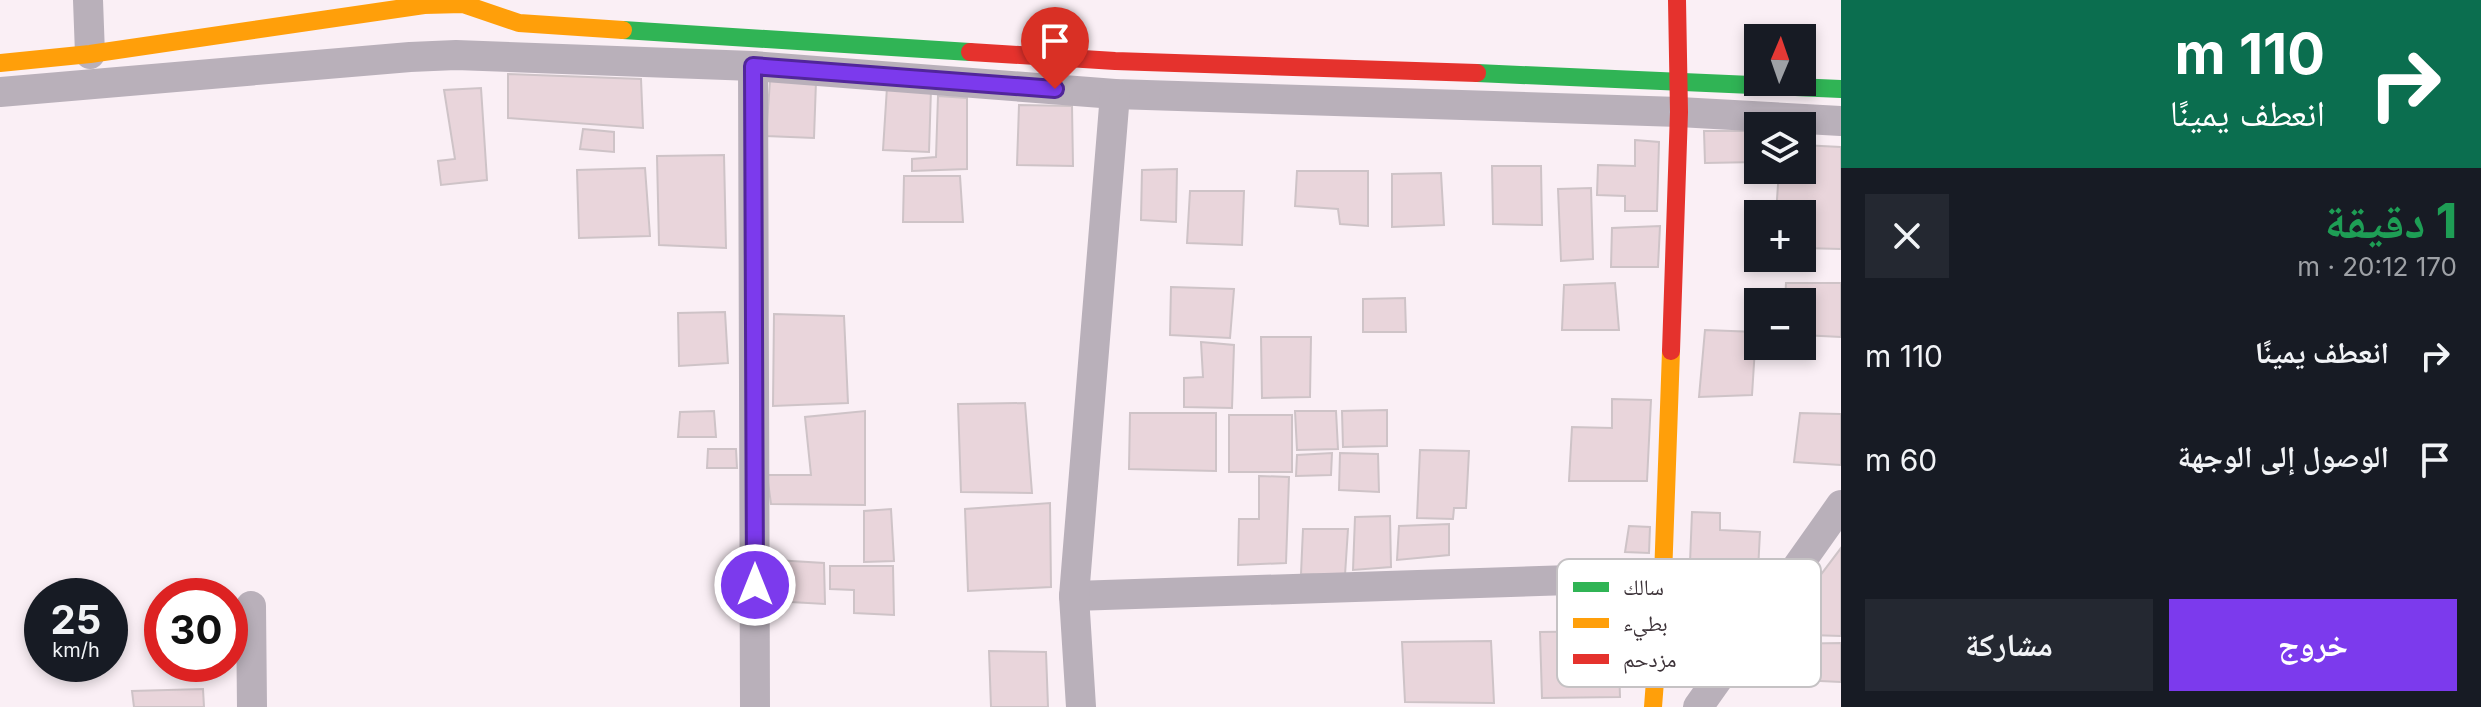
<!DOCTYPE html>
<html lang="ar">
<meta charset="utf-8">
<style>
:root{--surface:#171b24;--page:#242831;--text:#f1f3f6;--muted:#9ea1a6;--accent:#7c3aed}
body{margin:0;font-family:Inter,"Noto Naskh Arabic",sans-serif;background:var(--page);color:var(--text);direction:rtl;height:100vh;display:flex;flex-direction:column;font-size:30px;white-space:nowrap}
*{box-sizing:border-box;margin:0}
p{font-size:26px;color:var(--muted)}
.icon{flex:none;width:44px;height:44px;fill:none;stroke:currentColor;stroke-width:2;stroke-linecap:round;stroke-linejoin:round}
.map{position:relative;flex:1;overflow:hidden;direction:ltr}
.sheet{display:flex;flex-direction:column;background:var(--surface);width:640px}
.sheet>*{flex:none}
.top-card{background:#0b6e4f;color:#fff;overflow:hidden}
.needle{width:52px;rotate:2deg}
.tools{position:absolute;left:1744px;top:24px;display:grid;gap:16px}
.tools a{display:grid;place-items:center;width:72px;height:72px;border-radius:0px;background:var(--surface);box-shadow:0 4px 12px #0003;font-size:40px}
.speed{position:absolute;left:24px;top:578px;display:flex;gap:16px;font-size:40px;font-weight:700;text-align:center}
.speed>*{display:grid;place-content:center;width:104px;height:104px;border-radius:50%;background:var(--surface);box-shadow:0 4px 12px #0003;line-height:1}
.speed small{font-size:20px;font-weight:400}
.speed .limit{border:12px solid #d22;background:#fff;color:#111}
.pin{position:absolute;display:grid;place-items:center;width:68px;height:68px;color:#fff;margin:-82px -34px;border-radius:50% 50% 50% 0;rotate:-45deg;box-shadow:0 0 8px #0007}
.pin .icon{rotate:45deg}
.me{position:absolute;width:88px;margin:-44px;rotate:0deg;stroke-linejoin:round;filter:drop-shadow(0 0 6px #0008)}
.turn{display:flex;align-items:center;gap:28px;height:168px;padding:0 24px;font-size:36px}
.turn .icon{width:104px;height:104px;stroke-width:2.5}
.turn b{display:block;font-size:56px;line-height:68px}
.round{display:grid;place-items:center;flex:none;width:84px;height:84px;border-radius:0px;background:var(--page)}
.overview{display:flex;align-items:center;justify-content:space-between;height:136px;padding:0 24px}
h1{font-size:48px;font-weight:800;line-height:60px;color:#1e9e55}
.cta{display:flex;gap:16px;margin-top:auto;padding:16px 24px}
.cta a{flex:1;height:92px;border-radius:0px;background:var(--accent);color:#fff;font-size:32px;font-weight:800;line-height:92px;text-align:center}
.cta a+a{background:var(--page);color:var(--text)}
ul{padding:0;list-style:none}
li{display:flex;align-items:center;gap:24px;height:104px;padding:0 24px}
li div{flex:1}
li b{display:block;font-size:30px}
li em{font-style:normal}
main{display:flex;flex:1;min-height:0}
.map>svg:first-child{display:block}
.building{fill:#e9d5db;stroke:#cec3c7;stroke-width:2}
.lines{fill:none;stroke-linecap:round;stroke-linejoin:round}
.street{stroke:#b9b0ba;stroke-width:30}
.fast{stroke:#30b455;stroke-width:18}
.slow{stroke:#ff9f0a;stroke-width:18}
.jam{stroke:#e5322d;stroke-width:18}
.route-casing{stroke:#51269a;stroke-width:20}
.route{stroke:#7c3aed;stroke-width:14}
.key{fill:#fff;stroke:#c5c2c4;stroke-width:2}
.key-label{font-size:22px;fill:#3d3339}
</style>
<main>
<section class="sheet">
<div class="top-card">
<div class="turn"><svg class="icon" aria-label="right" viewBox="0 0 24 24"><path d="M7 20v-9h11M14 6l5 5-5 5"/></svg><div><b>110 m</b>انعطف يمينًا</div></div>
</div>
<div class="overview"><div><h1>1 دقيقة</h1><p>170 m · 20:12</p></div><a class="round"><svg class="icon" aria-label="close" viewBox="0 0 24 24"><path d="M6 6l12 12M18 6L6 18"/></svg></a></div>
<ul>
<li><svg class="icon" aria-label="right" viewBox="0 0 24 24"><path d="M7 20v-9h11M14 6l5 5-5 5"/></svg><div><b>انعطف يمينًا</b></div><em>110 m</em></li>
<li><svg class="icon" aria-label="arrive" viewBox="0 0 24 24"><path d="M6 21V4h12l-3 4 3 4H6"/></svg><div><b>الوصول إلى الوجهة</b></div><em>60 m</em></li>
</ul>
<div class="cta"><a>خروج</a><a>مشاركة</a></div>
</section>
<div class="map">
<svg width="1841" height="707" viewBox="0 0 1841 707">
<rect width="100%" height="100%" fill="#faeff5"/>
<!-- building -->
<g class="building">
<polygon points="508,74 641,79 643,128 508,118"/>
<polygon points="770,81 816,81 814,138 766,136"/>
<polygon points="887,87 931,89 929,152 883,150"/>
<polygon points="481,88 487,180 441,185 438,161 455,159 444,90"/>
<polygon points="938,96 967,98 967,169 912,171 912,159 936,157"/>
<polygon points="1019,105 1072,106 1073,166 1017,165"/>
<polygon points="583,129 614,132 614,152 580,149"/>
<polygon points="1704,131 1758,131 1758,162 1705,163"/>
<polygon points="1635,140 1659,142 1657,211 1625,211 1625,196 1597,195 1598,165 1635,166"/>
<polygon points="1802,145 1841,147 1841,249 1802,248 1802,214 1776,214 1779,170 1802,170"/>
<polygon points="724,155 726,248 659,245 657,156"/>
<polygon points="1492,166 1541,166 1542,225 1493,224"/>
<polygon points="645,168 650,236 579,238 577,170"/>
<polygon points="1177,169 1176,222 1141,220 1142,170"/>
<polygon points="1297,171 1368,171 1368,226 1340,224 1338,209 1295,206"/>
<polygon points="1441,173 1444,225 1392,227 1392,174"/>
<polygon points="904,176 960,176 963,222 903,222"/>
<polygon points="1591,188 1593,259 1561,261 1558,189"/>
<polygon points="1190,191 1244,191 1242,245 1187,243"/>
<polygon points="1660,226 1658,267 1611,267 1612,228"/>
<polygon points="1615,283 1619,330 1562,330 1564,285"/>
<polygon points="1786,283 1841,283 1841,337 1802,335 1802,302 1785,302"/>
<polygon points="1171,287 1234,289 1230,338 1170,335"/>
<polygon points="1405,298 1406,332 1363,332 1363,299"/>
<polygon points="725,312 728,363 679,366 678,313"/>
<polygon points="774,314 844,316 848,403 773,406"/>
<polygon points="1705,330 1756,332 1752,395 1699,397"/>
<polygon points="1261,337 1311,337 1310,397 1262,398"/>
<polygon points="1201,342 1234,345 1232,408 1184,407 1184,378 1203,377"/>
<polygon points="1612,399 1651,400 1647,481 1569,481 1572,427 1612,428"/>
<polygon points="1025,403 1032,493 961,492 958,404"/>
<polygon points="1387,410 1387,446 1343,447 1342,411"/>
<polygon points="714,411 716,437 678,437 680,412"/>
<polygon points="865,411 865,505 771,504 767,475 811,475 805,417"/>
<polygon points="1295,411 1336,411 1338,449 1297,450"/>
<polygon points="1130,413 1216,413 1216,471 1129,469"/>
<polygon points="1800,413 1841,414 1841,465 1794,462"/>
<rect x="1229" y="415" width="63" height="57"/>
<polygon points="708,449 736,449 737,468 707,468"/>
<polygon points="1420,450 1469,451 1466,508 1454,508 1453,519 1417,518"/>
<polygon points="1332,453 1331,475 1296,476 1297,455"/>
<polygon points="1340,453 1378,454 1379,492 1339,490"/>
<polygon points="1259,476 1289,477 1286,563 1238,565 1239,519 1259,519"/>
<polygon points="1050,503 1051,587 968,591 965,509"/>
<polygon points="891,509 894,561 864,562 864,511"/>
<polygon points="1692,512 1720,513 1720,530 1760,532 1757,590 1689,588"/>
<polygon points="1390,516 1391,567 1353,570 1355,517"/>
<polygon points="1449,524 1449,555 1397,560 1399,526"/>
<polygon points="1629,526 1650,527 1649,553 1625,552"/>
<polygon points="1303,529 1348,529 1345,575 1301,574"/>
<polygon points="1841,548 1841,636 1776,634"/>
<polygon points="775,560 824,563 825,604 773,601"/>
<polygon points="830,566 893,566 894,615 854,613 854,590 830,589"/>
<polygon points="1618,631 1620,697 1542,698 1540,632"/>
<polygon points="1491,641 1494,703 1405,702 1402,642"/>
<polygon points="1841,643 1841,682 1778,679 1781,644"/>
<polygon points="989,651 1046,652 1048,707 991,707"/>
<polygon points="203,689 204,707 134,707 132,691"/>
</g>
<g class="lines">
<!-- street -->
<g class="street">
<polyline points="88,0 90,54"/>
<polyline points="753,66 755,707"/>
<polyline points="0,92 410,57 456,55 753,66 1115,94 1679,112 1841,121"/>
<polyline points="1074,596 1663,577"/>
<polyline points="251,606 252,707"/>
<polyline points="1081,707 1074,596 1115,94"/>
<polyline points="1698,707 1841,505"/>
</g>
<!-- fast -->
<g class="fast">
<polyline points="623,30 970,52"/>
<polyline points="1477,73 1841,89"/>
</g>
<!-- slow -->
<g class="slow">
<polyline points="0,63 90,54 424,5 463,4 519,23 623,30"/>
<polyline points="1653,707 1663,577 1671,351"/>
</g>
<!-- jam -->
<g class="jam">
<polyline points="970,52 1115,61 1477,73"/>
<polyline points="1671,351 1679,112 1677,0"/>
</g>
</g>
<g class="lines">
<defs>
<polyline id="route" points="755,585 753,66 1055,89"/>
</defs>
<!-- route casing -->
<use href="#route" class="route-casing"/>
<!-- route -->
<use href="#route" class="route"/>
</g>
<!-- legend -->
<rect x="1557" y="559" width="264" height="128" rx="12" class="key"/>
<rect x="1573" y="582" width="36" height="10" fill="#30b455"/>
<rect x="1573" y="618" width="36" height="10" fill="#ff9f0a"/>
<rect x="1573" y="654" width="36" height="10" fill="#e5322d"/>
<g class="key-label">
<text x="1623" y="595">سالك</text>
<text x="1623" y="631">بطيء</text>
<text x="1623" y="667">مزدحم</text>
</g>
</svg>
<div class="tools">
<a><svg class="needle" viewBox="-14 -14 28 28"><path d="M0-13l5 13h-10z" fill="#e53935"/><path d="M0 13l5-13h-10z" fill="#9ea1a6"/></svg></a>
<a><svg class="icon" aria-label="layers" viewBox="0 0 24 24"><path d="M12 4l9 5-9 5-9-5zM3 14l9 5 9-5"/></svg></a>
<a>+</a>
<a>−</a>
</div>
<div class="speed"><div>25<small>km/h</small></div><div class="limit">30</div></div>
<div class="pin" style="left:1055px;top:89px;background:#d93025"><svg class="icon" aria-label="arrive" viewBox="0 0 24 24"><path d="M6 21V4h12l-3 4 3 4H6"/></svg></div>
<svg class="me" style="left:755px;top:585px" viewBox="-20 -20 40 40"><circle r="17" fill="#7c3aed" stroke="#fff" stroke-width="3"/><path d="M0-11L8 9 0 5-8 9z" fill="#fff"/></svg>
</div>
</main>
